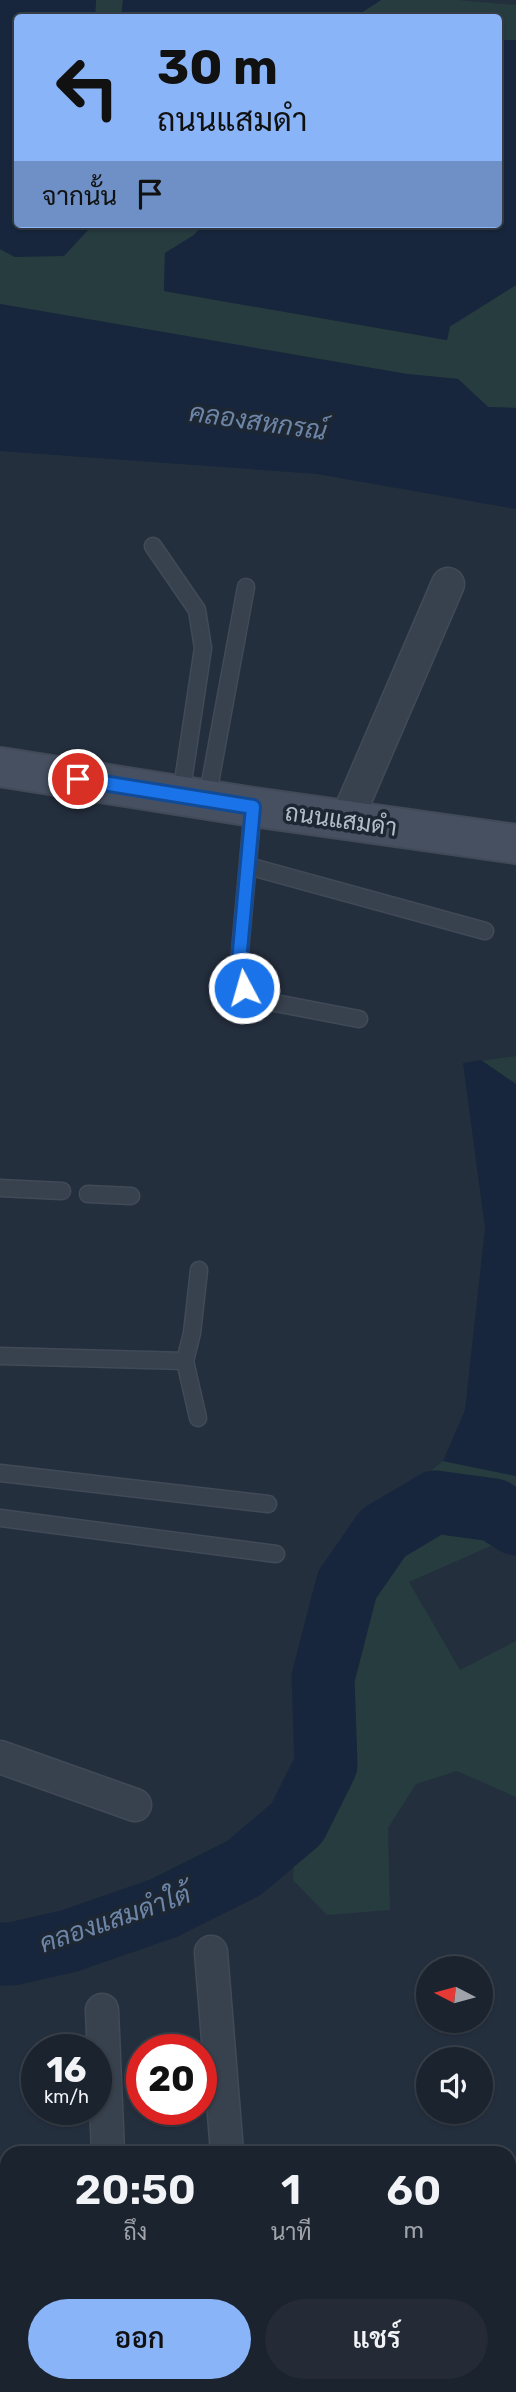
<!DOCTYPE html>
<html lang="th">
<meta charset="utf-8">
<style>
:root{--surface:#1b232e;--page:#242b36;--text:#f1f3f6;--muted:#a0a4aa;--line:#39404a;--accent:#8ab4f8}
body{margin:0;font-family:Rubik,Sarabun,sans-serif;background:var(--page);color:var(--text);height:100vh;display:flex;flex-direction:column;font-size:26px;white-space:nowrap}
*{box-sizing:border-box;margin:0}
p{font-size:23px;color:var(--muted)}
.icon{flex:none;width:38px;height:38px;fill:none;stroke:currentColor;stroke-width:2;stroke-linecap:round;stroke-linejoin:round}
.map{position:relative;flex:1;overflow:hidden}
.details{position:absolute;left:0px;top:2146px;width:516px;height:247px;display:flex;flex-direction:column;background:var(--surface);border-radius:21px 21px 0 0;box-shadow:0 2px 5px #0004,0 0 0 2px var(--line)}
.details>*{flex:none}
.top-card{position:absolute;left:14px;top:14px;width:488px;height:214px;border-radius:7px;box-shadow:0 2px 5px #0004,0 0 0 2px var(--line);background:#8ab4f8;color:#111;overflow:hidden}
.needle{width:46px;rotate:276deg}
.tools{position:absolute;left:416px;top:1956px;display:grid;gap:14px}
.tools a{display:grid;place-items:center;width:77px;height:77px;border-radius:50%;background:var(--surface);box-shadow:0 2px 5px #0004,0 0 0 2px var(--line);font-size:35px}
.speed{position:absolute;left:21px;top:2034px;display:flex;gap:14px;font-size:35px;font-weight:700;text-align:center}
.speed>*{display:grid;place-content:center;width:91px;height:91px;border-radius:50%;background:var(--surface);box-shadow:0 2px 5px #0004,0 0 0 2px var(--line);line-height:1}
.speed small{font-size:18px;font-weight:400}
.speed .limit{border:10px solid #d22;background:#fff;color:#111}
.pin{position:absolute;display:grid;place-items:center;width:60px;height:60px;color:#fff;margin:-30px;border:4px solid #fff;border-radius:50%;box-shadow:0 2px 7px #0007}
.me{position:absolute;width:77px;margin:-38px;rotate:354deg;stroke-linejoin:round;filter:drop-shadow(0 0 5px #0008)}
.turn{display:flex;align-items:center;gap:24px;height:147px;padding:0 28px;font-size:32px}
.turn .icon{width:91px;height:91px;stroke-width:2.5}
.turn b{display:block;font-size:49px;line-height:60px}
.then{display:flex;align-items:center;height:66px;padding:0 28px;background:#0003;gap:14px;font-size:26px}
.eta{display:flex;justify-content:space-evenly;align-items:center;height:119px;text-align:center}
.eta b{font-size:42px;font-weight:600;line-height:49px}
.primary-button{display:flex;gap:14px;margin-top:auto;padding:14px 28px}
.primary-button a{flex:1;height:80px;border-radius:42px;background:var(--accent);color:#111;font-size:28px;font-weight:600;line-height:80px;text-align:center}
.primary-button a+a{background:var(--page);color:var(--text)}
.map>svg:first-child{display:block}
.green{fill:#263c3f}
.water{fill:#17263c}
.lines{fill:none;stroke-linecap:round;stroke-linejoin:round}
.river{stroke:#17263c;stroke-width:63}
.lane-casing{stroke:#414a57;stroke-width:19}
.street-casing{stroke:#414a57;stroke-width:35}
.secondary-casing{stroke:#414a57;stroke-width:42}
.lane{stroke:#38414e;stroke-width:16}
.street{stroke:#38414e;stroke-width:32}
.secondary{stroke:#465061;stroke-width:38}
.route-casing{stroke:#114b97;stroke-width:18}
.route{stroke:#1a73e8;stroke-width:12}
.labels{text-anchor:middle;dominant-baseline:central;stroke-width:7;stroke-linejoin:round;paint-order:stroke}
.street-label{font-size:24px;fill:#b4bcc9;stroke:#1d2633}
.water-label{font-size:26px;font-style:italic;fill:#6d86a8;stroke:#1d2633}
</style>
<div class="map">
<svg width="516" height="2392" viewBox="0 0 516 2392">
<rect width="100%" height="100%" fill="#242f3e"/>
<!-- green -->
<g class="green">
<polygon points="96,0 123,0 121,17 95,18"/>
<polygon points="381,0 457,0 516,5 516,40 499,40 499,18 354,18"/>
<polygon points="89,224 204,224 194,235 165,253 164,291 447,340 450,327 516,285 516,408 488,407 458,379 407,374 0,304 0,249 15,257 89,228"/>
<polygon points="516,1056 516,1084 481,1061"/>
<polygon points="443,1461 516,1476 516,1549 495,1544 409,1582 460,1670 516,1641 516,1797 457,1771 416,1784 388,1828 390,1910 327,1915 293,1880 298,1799 319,1613 361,1528"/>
</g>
<!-- water -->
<g class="water">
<polygon points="0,0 96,0 95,17 18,18 18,224 89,224 90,228 64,256 15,257 0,249"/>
<polygon points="123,0 381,0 354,17 121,17"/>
<polygon points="499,40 516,40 516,285 450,326 447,340 164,291 165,253 194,235 204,224 499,224"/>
<polygon points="0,304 407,374 458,379 488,407 516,408 516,509 317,474 0,451"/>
<polygon points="481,1060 516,1084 516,1476 443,1461 465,1410 485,1228 463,1063"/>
</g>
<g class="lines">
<!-- river -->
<polyline class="river" points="0,1954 12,1954 69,1941 164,1908 244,1868 297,1823 326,1765 323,1678 347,1585 383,1533 435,1502 494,1510 516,1524"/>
<defs>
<g id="lane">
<polyline points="153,546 197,610 203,648 181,795"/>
<polyline points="207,799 246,587"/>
<polyline points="253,807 239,962 244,987 265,1001 359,1019"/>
<polyline points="248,866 485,931"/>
<polyline points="0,1188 62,1191"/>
<polyline points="88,1194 131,1196"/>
<polyline points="0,1356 185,1361 192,1333 199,1270"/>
<polyline points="185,1361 198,1418"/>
<polyline points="0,1473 268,1504"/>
<polyline points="0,1518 276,1554"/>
</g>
<g id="street">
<polyline points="346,821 448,584"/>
<polyline points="0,1757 135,1805"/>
<polyline points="211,1952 227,2152"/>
<polyline points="102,2010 108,2152"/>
<polyline points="117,2385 117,2392"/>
<polyline points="247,2385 247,2392"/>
</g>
<polyline id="secondary" points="0,767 253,807 516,844"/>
</defs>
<!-- lane casing -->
<use href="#lane" class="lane-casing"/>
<!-- street casing -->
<use href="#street" class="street-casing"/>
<!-- secondary casing -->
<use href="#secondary" class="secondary-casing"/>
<!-- lane -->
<use href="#lane" class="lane"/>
<!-- street -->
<use href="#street" class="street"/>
<!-- secondary -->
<use href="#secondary" class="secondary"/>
</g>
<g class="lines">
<defs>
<polyline id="route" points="78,779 253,807 239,962 244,988"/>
</defs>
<!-- route casing -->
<use href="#route" class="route-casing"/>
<!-- route -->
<use href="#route" class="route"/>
</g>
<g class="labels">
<!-- street labels -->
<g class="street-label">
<text transform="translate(341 820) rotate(8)">ถนนแสมดำ</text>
</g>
<!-- water labels -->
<g class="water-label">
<text transform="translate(258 422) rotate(8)">คลองสหกรณ์</text>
<text transform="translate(115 1919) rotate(-19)">คลองแสมดำใต้</text>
</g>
</g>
</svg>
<div class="tools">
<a><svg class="needle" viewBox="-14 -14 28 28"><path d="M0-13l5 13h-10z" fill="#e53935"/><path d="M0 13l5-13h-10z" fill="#a0a4aa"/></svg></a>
<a><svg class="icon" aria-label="sound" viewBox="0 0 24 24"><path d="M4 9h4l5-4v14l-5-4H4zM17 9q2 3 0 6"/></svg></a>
</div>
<div class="speed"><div>16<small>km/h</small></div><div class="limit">20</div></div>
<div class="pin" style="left:78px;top:779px;background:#d93025"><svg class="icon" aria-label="arrive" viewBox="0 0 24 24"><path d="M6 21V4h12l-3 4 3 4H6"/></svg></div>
<svg class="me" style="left:244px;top:988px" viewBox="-20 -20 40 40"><circle r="17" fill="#1a73e8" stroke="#fff" stroke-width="3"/><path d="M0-11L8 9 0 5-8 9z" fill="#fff"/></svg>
<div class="top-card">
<div class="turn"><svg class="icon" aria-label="left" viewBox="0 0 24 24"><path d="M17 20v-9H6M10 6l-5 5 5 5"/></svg><div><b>30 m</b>ถนนแสมดำ</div></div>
<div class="then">จากนั้น<svg class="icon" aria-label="arrive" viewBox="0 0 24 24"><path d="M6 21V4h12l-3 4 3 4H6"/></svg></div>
</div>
<section class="details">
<div class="eta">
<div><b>20:50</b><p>ถึง</p></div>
<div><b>1</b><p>นาที</p></div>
<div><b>60</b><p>m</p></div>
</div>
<div class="primary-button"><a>ออก</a><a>แชร์</a></div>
</section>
</div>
